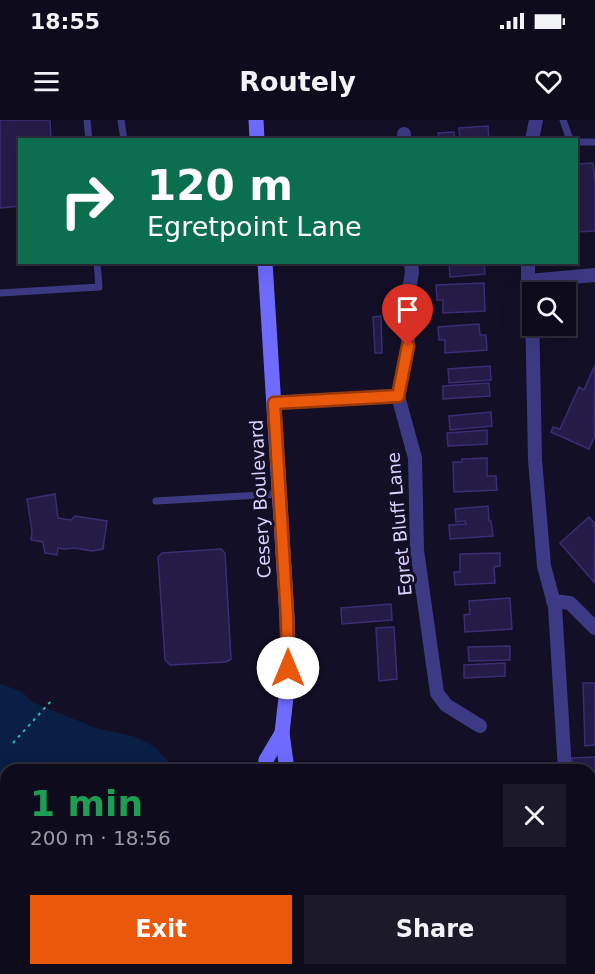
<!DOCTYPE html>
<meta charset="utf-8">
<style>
:root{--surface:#0e0b1c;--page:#1c1929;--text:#f1f3f6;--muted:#9b9ba3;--line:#2e2b3b;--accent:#ea580c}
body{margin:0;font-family:"DejaVu Sans",sans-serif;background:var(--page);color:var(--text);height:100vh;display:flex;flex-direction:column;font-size:22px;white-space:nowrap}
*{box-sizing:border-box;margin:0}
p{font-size:20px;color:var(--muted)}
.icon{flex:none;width:33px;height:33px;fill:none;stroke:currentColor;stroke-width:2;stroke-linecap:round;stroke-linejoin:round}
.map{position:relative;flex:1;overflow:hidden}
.details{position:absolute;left:0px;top:644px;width:596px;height:212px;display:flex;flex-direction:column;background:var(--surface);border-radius:18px 18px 0 0;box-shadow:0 6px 24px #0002,0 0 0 2px var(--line)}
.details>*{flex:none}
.hud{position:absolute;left:18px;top:18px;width:560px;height:126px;border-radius:0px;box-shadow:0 6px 24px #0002,0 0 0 2px var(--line);background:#0b6e4f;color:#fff;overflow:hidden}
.fabs{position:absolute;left:522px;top:162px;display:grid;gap:12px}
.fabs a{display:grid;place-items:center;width:54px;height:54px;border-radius:0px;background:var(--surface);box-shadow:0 6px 24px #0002,0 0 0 2px var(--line);font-size:30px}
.pin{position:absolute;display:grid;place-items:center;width:51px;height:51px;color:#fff;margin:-62px -26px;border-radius:50% 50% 50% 0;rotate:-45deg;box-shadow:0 0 6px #0007}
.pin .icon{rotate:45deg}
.me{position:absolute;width:66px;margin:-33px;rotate:0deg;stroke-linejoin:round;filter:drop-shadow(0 0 4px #0008)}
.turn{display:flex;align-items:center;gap:21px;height:126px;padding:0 30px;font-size:27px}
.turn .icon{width:78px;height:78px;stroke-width:2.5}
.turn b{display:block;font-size:42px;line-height:51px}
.round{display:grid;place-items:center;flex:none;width:63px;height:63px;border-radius:0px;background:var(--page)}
.headline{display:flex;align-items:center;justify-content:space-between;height:102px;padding:0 30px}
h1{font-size:36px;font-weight:700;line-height:45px;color:#1e9e55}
.cta{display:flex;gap:12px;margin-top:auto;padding:12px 30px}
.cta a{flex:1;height:69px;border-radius:0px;background:var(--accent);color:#fff;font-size:24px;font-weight:700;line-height:69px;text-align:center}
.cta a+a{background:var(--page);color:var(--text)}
.status{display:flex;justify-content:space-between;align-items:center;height:42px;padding:0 30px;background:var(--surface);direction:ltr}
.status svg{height:16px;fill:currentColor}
header{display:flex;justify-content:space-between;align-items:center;height:78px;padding:0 30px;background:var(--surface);font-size:27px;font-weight:700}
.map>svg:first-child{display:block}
.water{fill:#0a1f44}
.building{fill:#241b47;stroke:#3b2d73;stroke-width:1.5}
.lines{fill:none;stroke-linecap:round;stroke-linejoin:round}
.path{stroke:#2fb8b0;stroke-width:2;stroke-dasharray:3 4.5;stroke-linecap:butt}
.service{stroke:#3d3a85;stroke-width:7}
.minor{stroke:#3d3a85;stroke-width:14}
.secondary{stroke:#6f6bff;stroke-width:15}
.route-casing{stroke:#983908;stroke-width:15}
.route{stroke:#ea580c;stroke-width:10}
.labels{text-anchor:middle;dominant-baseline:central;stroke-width:6;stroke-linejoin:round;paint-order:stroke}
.street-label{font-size:18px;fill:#d9d4ff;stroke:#130f26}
</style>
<div class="status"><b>18:55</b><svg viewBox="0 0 49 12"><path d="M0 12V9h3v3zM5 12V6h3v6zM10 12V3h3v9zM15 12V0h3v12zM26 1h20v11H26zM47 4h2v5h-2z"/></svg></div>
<header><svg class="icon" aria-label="menu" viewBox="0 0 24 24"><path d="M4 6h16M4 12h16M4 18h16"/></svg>Routely<svg class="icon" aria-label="heart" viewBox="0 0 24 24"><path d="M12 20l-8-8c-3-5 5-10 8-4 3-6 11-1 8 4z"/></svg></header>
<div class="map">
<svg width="595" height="854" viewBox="0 0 595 854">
<rect width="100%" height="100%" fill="#130f26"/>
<!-- water -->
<polygon class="water" points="0,564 21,571 32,582 96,608 133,616 148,623 157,629 175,649 6,650 6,849 590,849 590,781 595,781 595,854 0,854"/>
<!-- building -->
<g class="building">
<polygon points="0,0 50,0 51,20 20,20 20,86 0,88"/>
<polygon points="488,6 489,20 460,20 459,8"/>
<polygon points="454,12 455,20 439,20 438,13"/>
<polygon points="593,43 595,63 595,111 577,112 576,44"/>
<polygon points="449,142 484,142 485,154 450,157"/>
<polygon points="484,163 485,191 443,193 443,180 437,180 436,165"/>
<polygon points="381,196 382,233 375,233 373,197"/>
<polygon points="479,204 480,215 486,215 487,230 445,233 445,220 439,220 438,207"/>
<polygon points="595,245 594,313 595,315 589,329 551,312 553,307 560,309 579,267 584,270"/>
<polygon points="490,246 491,260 449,263 448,249"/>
<polygon points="489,263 490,276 443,279 443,266"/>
<polygon points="491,292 492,306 450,310 449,296"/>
<polygon points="487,310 487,324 448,326 447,313"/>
<polygon points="487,338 487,356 496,356 497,370 454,372 453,342 462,342 462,339"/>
<polygon points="55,374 58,398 71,400 75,396 107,401 103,429 92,431 74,428 65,429 58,428 57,435 45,433 43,422 31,420 32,411 27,379"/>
<polygon points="488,386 489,401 491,401 493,416 450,419 449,405 466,404 465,401 456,402 455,389"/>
<polygon points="589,397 595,404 593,406 595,408 594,462 560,423"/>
<polygon points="221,429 225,433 231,539 226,542 170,545 165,540 158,437 162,433"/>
<polygon points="500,433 500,446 494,447 495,463 455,465 454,452 460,452 460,434"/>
<polygon points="510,478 512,509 465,512 464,495 470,494 469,481"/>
<polygon points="391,484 392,500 342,504 341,488"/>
<polygon points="394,507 397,559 379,561 376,508"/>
<polygon points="510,526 510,540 469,541 468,527"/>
<polygon points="505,543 505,556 464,558 464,545"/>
<polygon points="583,563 595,563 595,625 585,626"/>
<polygon points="595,637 595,667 590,667 590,650 573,650 572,638"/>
<polygon points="454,643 471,644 471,650 454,650"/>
<rect x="512" y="645" width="14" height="5"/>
<rect x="590" y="732" width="5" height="33"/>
</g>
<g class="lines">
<!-- path -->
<polyline class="path" points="13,623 52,580"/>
<!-- service -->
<g class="service">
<polyline points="87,0 89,20"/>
<polyline points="121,0 124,20"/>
<polyline points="563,0 569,17 572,20"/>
<polyline points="576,22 595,22"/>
<polyline points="0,173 99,167 97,142"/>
<polyline points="156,381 279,374"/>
</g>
<!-- minor -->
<g class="minor">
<polyline points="404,14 404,20"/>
<polyline points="532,20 536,0"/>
<polyline points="411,142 412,152 407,182 408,226 398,276 415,338 417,430 437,573 446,585 480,606"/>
<polyline points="528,142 528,161 532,186 535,340 544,446 555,487 565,650"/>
<polyline points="528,161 595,155"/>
<polyline points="274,283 398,276"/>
<polyline points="553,481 570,483 595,508"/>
<polyline points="590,695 595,695"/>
</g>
<!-- secondary -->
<g class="secondary">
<polyline points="256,0 257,20"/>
<polyline points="265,142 287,497 288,535 287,568 282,613 287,650"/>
<polyline points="265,650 266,640 282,613"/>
<polyline points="200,854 201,849"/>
<polyline points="223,854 225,849"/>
</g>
</g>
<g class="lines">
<defs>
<polyline id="route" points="288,548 287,497 274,283 398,276 408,226"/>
</defs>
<!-- route casing -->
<use href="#route" class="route-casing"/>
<!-- route -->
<use href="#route" class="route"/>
</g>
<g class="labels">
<!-- street labels -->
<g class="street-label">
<text transform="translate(260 379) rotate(-93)">Cesery Boulevard</text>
<text transform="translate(399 404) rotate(-95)">Egret Bluff Lane</text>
</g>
</g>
</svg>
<div class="fabs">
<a><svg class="icon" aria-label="search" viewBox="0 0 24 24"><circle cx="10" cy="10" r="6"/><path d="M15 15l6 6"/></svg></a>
</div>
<div class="pin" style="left:408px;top:226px;background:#d93025"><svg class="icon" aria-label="arrive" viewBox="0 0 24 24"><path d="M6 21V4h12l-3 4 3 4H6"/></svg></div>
<svg class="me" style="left:288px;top:548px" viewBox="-20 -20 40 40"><circle r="19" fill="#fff"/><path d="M0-13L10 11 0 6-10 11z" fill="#ea580c"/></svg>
<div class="hud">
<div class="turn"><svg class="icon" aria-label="right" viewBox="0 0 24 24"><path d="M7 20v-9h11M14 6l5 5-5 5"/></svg><div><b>120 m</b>Egretpoint Lane</div></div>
</div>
<section class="details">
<div class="headline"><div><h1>1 min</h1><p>200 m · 18:56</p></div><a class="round"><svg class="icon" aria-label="close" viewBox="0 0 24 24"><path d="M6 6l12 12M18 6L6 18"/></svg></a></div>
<div class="cta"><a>Exit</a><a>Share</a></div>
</section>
</div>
